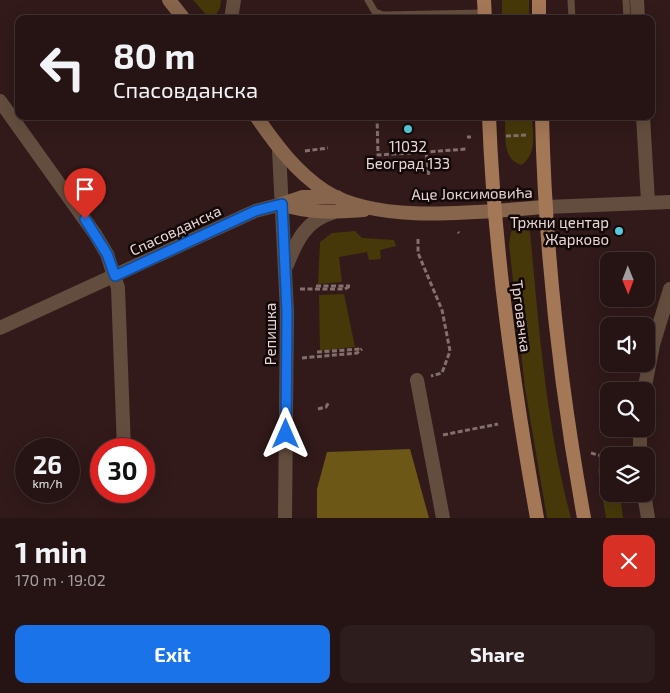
<!DOCTYPE html>
<meta charset="utf-8">
<style>
:root{--surface:#251413;--page:#2d1d1c;--text:#f1f3f6;--muted:#a39ea0;--line:#423333;--accent:#1a73e8}
body{margin:0;font-family:"Exo 2",sans-serif;background:var(--page);color:var(--text);height:100vh;display:flex;flex-direction:column;font-size:19px;white-space:nowrap}
*{box-sizing:border-box;margin:0}
p{font-size:16px;color:var(--muted)}
.icon{flex:none;width:28px;height:28px;fill:none;stroke:currentColor;stroke-width:2;stroke-linecap:round;stroke-linejoin:round}
.map{position:relative;height:518px;overflow:hidden}
.details{display:flex;flex-direction:column;background:var(--surface);flex:1}
.details>*{flex:none}
.guide{position:absolute;left:15px;top:15px;width:640px;height:105px;border-radius:10px;box-shadow:0 5px 20px #0002,0 0 0 1px var(--line);background:#251413;color:var(--text);overflow:hidden}
.needle{width:32px;rotate:179deg}
.buttons{position:absolute;left:600px;top:252px;display:grid;gap:10px}
.buttons a{display:grid;place-items:center;width:55px;height:55px;border-radius:10px;background:var(--surface);box-shadow:0 5px 20px #0002,0 0 0 1px var(--line);font-size:25px}
.speed{position:absolute;left:15px;top:438px;display:flex;gap:10px;font-size:25px;font-weight:700;text-align:center}
.speed>*{display:grid;place-content:center;width:65px;height:65px;border-radius:50%;background:var(--surface);box-shadow:0 5px 20px #0002,0 0 0 1px var(--line);line-height:1}
.speed small{font-size:12px;font-weight:400}
.speed .limit{border:8px solid #d22;background:#fff;color:#111}
.pin{position:absolute;display:grid;place-items:center;width:42px;height:42px;color:#fff;margin:-51px -21px;border-radius:50% 50% 50% 0;rotate:-45deg;box-shadow:0 0 5px #0007}
.pin .icon{rotate:45deg}
.me{position:absolute;width:55px;margin:-28px;rotate:0deg;stroke-linejoin:round;filter:drop-shadow(0 0 4px #0008)}
.turn{display:flex;align-items:center;gap:18px;height:105px;padding:0 15px;font-size:22px}
.turn .icon{width:65px;height:65px;stroke-width:2.5}
.turn b{display:block;font-size:35px;line-height:42px}
.round{display:grid;place-items:center;flex:none;width:52px;height:52px;border-radius:10px;background:var(--page)}
.head{display:flex;align-items:center;justify-content:space-between;height:85px;padding:0 15px}
h1{font-size:30px;font-weight:700;line-height:38px}
.cta{display:flex;gap:10px;margin-top:auto;padding:10px 15px}
.cta a{flex:1;height:58px;border-radius:10px;background:var(--accent);color:#fff;font-size:20px;font-weight:700;line-height:58px;text-align:center}
.cta a+a{background:var(--page);color:var(--text)}
.map>svg:first-child{display:block}
.green{fill:#463809}
.forest{fill:#6c5716}
.lines{fill:none;stroke-linecap:round;stroke-linejoin:round}
.path{stroke:#836f6e;stroke-width:3;stroke-dasharray:5 2.5;stroke-linecap:butt}
.service{stroke:#634d3e;stroke-width:7}
.minor{stroke:#634d3e;stroke-width:14}
.tertiary{stroke:#634d3e;stroke-width:14}
.secondary{stroke:#87654c;stroke-width:14}
.primary{stroke:#a47757;stroke-width:14}
.route-casing{stroke:#114b97;stroke-width:12}
.route{stroke:#1a73e8;stroke-width:9}
.poi-dot{fill:#54cadd;stroke:#120808;stroke-width:2}
.labels{text-anchor:middle;dominant-baseline:central;stroke-width:5;stroke-linejoin:round;paint-order:stroke}
.poi-label{font-size:15px;fill:#e7d6d5;stroke:#120808}
.street-label{font-size:15px;fill:#e7d6d5;stroke:#120808}
</style>
<div class="map">
<svg width="670" height="518" viewBox="0 0 670 518">
<rect width="100%" height="100%" fill="#311a19"/>
<!-- green -->
<g class="green">
<polygon points="193,0 221,0 220,8 213,19 210,19"/>
<rect x="502" y="0" width="27" height="19"/>
<path d="M 505,116 L 532,116 C 533,134 537,153 522,165 C 501,160 506,133 505,116 Z"/>
<path d="M 523,223 L 530,232 C 539,328 546,424 571,518 L 547,518 L 525,388 L 509,244 L 511,232 L 517,224 Z"/>
<polygon points="355,231 362,238 394,240 396,246 380,250 381,259 369,260 367,252 339,257 342,282 318,284 320,242 332,233"/>
<polygon points="344,294 355,347 320,351 319,295"/>
<polygon points="609,468 609,494 620,494 623,518 606,518 598,469"/>
</g>
<!-- forest -->
<polygon class="forest" points="410,449 429,518 317,518 317,489 327,452"/>
<g class="lines">
<!-- path -->
<g class="path">
<polyline points="377,116 378,155 426,152 429,176"/>
<polyline points="506,136 527,135"/>
<polyline points="467,137 471,137"/>
<polyline points="426,149 426,152 467,149"/>
<polyline points="305,151 328,148"/>
<polyline points="458,232 459,233"/>
<polyline points="418,239 418,253 442,310 450,351 442,373 431,376"/>
<polyline points="316,286 350,286"/>
<polyline points="300,289 345,289 350,286"/>
<polyline points="317,352 361,349"/>
<polyline points="302,358 357,353 362,349"/>
<polyline points="318,409 326,407 329,402"/>
<polyline points="443,435 498,424"/>
<polyline points="591,453 609,458"/>
</g>
<!-- service -->
<g class="service">
<polyline points="368,0 375,12 383,15 484,13"/>
<polyline points="571,0 572,19"/>
<polyline points="626,0 627,19"/>
</g>
<!-- minor -->
<g class="minor">
<polyline points="637,0 638,19"/>
<polyline points="231,19 234,0"/>
<polyline points="0,101 95,234 107,254 118,288 124,449"/>
<polyline points="643,116 648,202"/>
<polyline points="279,150 287,312 285,518"/>
<path d="M 287,265 C 296,242 306,220 332,213"/>
<polyline points="417,380 443,518"/>
<polyline points="644,391 653,345 670,289"/>
<polyline points="640,429 640,456"/>
<polyline points="644,494 648,518"/>
</g>
<!-- tertiary -->
<g class="tertiary">
<polyline points="546,207 670,202"/>
<polyline points="0,328 255,211 282,204"/>
</g>
<!-- secondary -->
<g class="secondary">
<polyline points="169,0 184,19"/>
<path d="M 256,116 C 276,145 296,172 325,191 C 380,226 483,211 546,207"/>
<path d="M 282,204 C 309,214 336,212 364,210"/>
<polyline points="282,204 303,197 337,197"/>
</g>
<!-- primary -->
<g class="primary">
<polyline points="484,0 485,19"/>
<polyline points="539,0 539,19"/>
<path d="M 489,116 C 494,251 513,385 537,518"/>
<path d="M 542,116 C 545,251 560,386 584,518"/>
</g>
</g>
<g class="lines">
<defs>
<polyline id="route" points="85,219 107,254 115,276 255,211 282,204 287,312 286,434"/>
</defs>
<!-- route casing -->
<use href="#route" class="route-casing"/>
<!-- route -->
<use href="#route" class="route"/>
</g>
<!-- markers -->
<g class="poi-dot">
<circle cx="408" cy="129" r="5"/>
<circle cx="619" cy="231" r="5"/>
</g>
<g class="labels">
<!-- poi labels -->
<g class="poi-label">
<text x="408" y="146">11032<tspan x="408" dy="17">Београд 133</tspan></text>
<text x="609" y="222" text-anchor="end">Тржни центар<tspan x="609" dy="17">Жарково</tspan></text>
</g>
<!-- street labels -->
<g class="street-label">
<text transform="translate(472 193) rotate(-1)">Аце Јоксимовића</text>
<text transform="translate(175 230) rotate(-25)">Спасовданска</text>
<text transform="translate(522 316) rotate(83)">Трговачка</text>
<text transform="translate(270 334) rotate(-90)">Репишка</text>
</g>
</g>
</svg>
<div class="buttons">
<a><svg class="needle" viewBox="-14 -14 28 28"><path d="M0-13l5 13h-10z" fill="#e53935"/><path d="M0 13l5-13h-10z" fill="#a39ea0"/></svg></a>
<a><svg class="icon" aria-label="sound" viewBox="0 0 24 24"><path d="M4 9h4l5-4v14l-5-4H4zM17 9q2 3 0 6"/></svg></a>
<a><svg class="icon" aria-label="search" viewBox="0 0 24 24"><circle cx="10" cy="10" r="6"/><path d="M15 15l6 6"/></svg></a>
<a><svg class="icon" aria-label="layers" viewBox="0 0 24 24"><path d="M12 4l9 5-9 5-9-5zM3 14l9 5 9-5"/></svg></a>
</div>
<div class="speed"><div>26<small>km/h</small></div><div class="limit">30</div></div>
<div class="pin" style="left:85px;top:219px;background:#d93025"><svg class="icon" aria-label="arrive" viewBox="0 0 24 24"><path d="M6 21V4h12l-3 4 3 4H6"/></svg></div>
<svg class="me" style="left:286px;top:434px" viewBox="-20 -20 40 40"><path d="M0-17L14 15 0 8-14 15z" fill="#1a73e8" stroke="#fff" stroke-width="4"/></svg>
<div class="guide">
<div class="turn"><svg class="icon" aria-label="left" viewBox="0 0 24 24"><path d="M17 20v-9H6M10 6l-5 5 5 5"/></svg><div><b>80 m</b>Спасовданска</div></div>
</div>
</div>
<section class="details">
<div class="head"><div><h1>1 min</h1><p>170 m · 19:02</p></div><a class="round" style="background:#d93025;color:#fff"><svg class="icon" aria-label="close" viewBox="0 0 24 24"><path d="M6 6l12 12M18 6L6 18"/></svg></a></div>
<div class="cta"><a>Exit</a><a>Share</a></div>
</section>
